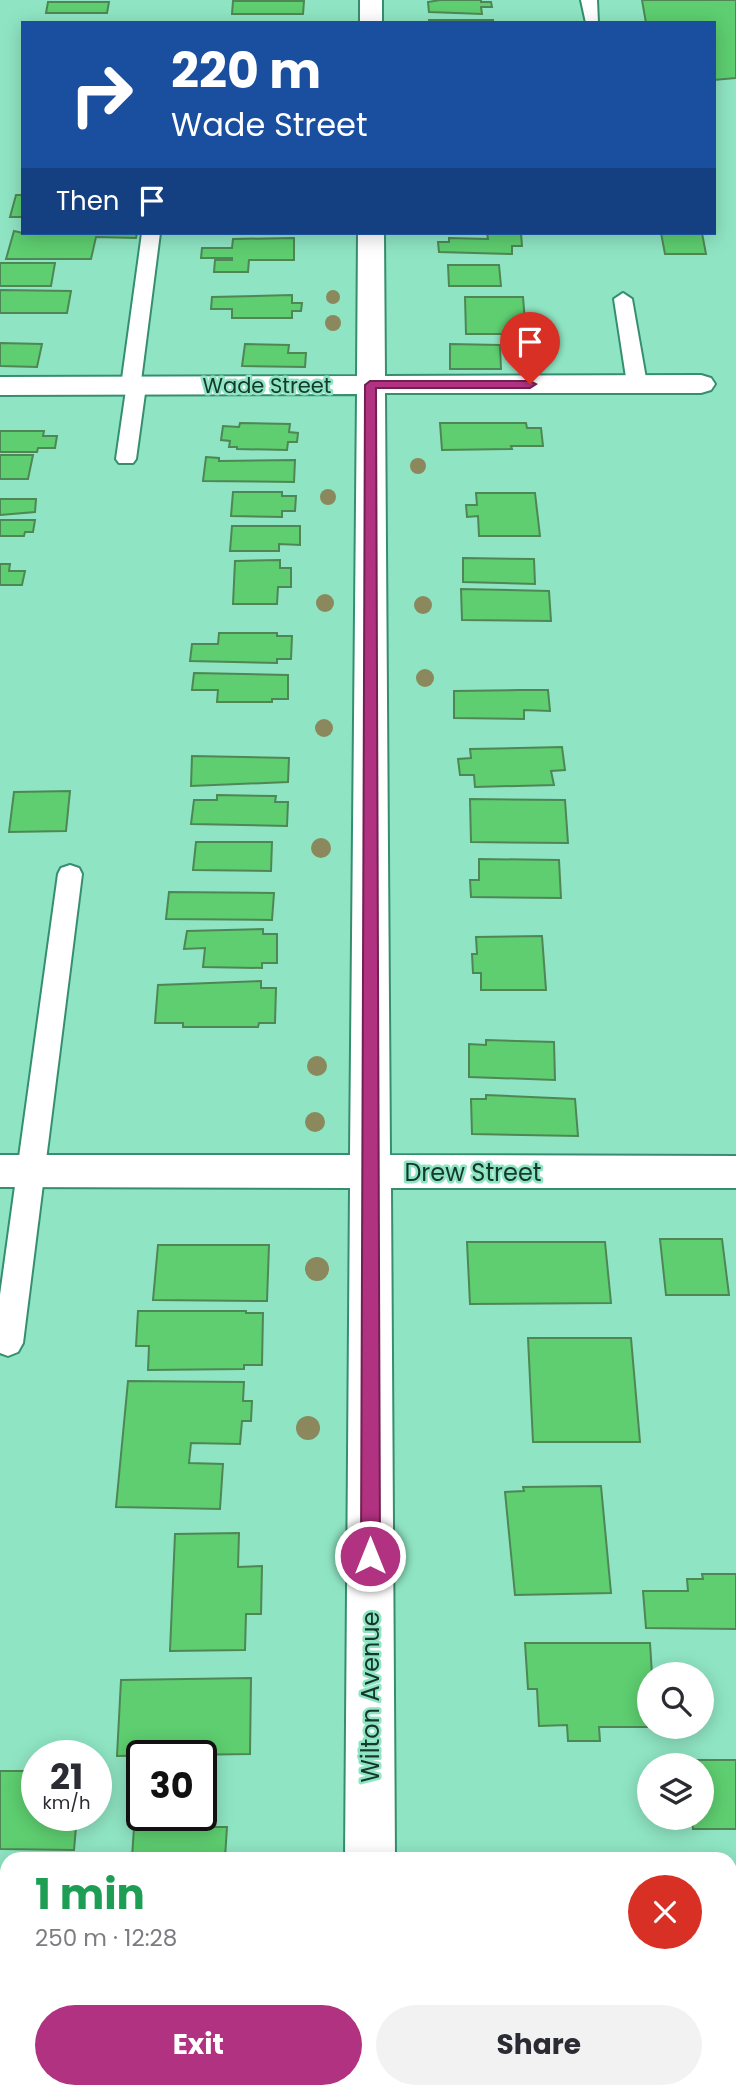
<!DOCTYPE html>
<meta charset="utf-8">
<style>
:root{--surface:#fff;--page:#f2f2f3;--text:#2b2b33;--muted:#7c7c81;--accent:#b03280}
body{margin:0;font-family:Poppins,sans-serif;background:var(--page);color:var(--text);height:100vh;display:flex;flex-direction:column;font-size:26px;white-space:nowrap}
*{box-sizing:border-box;margin:0}
p{font-size:23px;color:var(--muted)}
.icon{flex:none;width:38px;height:38px;fill:none;stroke:currentColor;stroke-width:2;stroke-linecap:round;stroke-linejoin:round}
.map{position:relative;flex:1;overflow:hidden}
.side{position:absolute;left:0px;top:1852px;width:737px;height:247px;display:flex;flex-direction:column;background:var(--surface);border-radius:21px 21px 0 0;box-shadow:0 4px 18px #0003}
.side>*{flex:none}
.hud{position:absolute;left:21px;top:21px;width:695px;height:214px;border-radius:0px;box-shadow:0 4px 18px #0003;background:#1a4fa0;color:#fff;overflow:hidden}
.tools{position:absolute;left:637px;top:1662px;display:grid;gap:14px}
.tools a{display:grid;place-items:center;width:77px;height:77px;border-radius:50%;background:var(--surface);box-shadow:0 4px 18px #0003;font-size:35px}
.speed{position:absolute;left:21px;top:1740px;display:flex;gap:14px;font-size:35px;font-weight:700;text-align:center}
.speed>*{display:grid;place-content:center;width:91px;height:91px;border-radius:50%;background:var(--surface);box-shadow:0 4px 18px #0003;line-height:1}
.speed small{font-size:18px;font-weight:400}
.speed .limit{border:4px solid #111;border-radius:10px;background:#fff;color:#111}
.pin{position:absolute;display:grid;place-items:center;width:60px;height:60px;color:#fff;margin:-72px -30px;border-radius:50% 50% 50% 0;rotate:-45deg;box-shadow:0 0 7px #0007}
.pin .icon{rotate:45deg}
.me{position:absolute;width:77px;margin:-38px;rotate:0deg;stroke-linejoin:round;filter:drop-shadow(0 0 5px #0008)}
.turn{display:flex;align-items:center;gap:24px;height:147px;padding:0 35px;font-size:32px}
.turn .icon{width:91px;height:91px;stroke-width:2.5}
.turn b{display:block;font-size:49px;line-height:60px}
.then{display:flex;align-items:center;height:66px;padding:0 35px;background:#0003;gap:14px;font-size:26px}
.round{display:grid;place-items:center;flex:none;width:74px;height:74px;border-radius:37px;background:var(--page)}
.headline{display:flex;align-items:center;justify-content:space-between;height:119px;padding:0 35px}
h1{font-size:42px;font-weight:700;line-height:52px;color:#1e9e55}
.primary-button{display:flex;gap:14px;margin-top:auto;padding:14px 35px}
.primary-button a{flex:1;height:80px;border-radius:42px;background:var(--accent);color:#fff;font-size:28px;font-weight:700;line-height:80px;text-align:center}
.primary-button a+a{background:var(--page);color:var(--text)}
.map>svg:first-child{display:block}
.building{fill:#5ece70;stroke:#4e8755;stroke-width:2}
.lines{fill:none;stroke-linecap:round;stroke-linejoin:round}
.service-casing{stroke:#368e70;stroke-width:4}
.minor-casing{stroke:#368e70;stroke-width:4}
.service{fill:#fff;fill-rule:evenodd}
.minor{fill:#fff;fill-rule:evenodd}
.tree{fill:#8b885d}
.route{fill:#b03280;stroke:#722053;stroke-width:2}
.labels{text-anchor:middle;dominant-baseline:central;stroke-width:5;stroke-linejoin:round;paint-order:stroke}
.far-street-label{font-size:21px;fill:#14392c;stroke:#8fe5c3}
.street-label{font-size:24px;fill:#14392c;stroke:#8fe5c3}
</style>
<div class="map">
<svg width="736" height="2098" viewBox="0 0 736 2098">
<rect width="100%" height="100%" fill="#8fe5c3"/>
<!-- building -->
<g class="building">
<polygon points="440,0 481,0 481,2 491,2 492,7 481,7 482,14 429,12 428,2"/>
<polygon points="642,0 736,0 736,78 714,80 714,23 646,23"/>
<polygon points="233,1 304,1 303,14 232,14"/>
<polygon points="48,2 109,2 107,13 46,13"/>
<rect x="429" y="20" width="64" height="3"/>
<polygon points="16,195 23,195 23,217 10,217"/>
<polygon points="14,231 23,233 137,233 136,238 96,237 91,259 6,259"/>
<polygon points="487,233 521,233 522,246 512,246 512,254 439,252 438,242 449,242 449,238 488,239"/>
<polygon points="661,233 702,233 706,254 665,254"/>
<polygon points="294,238 294,260 249,260 248,272 214,272 215,260 232,260 232,258 201,258 202,248 232,248 233,239"/>
<polygon points="0,263 55,263 51,286 0,286"/>
<polygon points="448,265 499,265 501,286 449,286"/>
<polygon points="0,290 71,291 67,313 0,313"/>
<polygon points="292,295 292,303 302,303 301,311 292,311 292,318 232,318 232,309 211,309 212,297"/>
<polygon points="465,297 523,297 526,334 466,334"/>
<polygon points="0,343 42,344 37,367 0,366"/>
<polygon points="245,344 289,345 288,353 306,353 305,367 242,366"/>
<polygon points="450,344 500,345 501,369 450,369"/>
<polygon points="240,423 290,424 289,432 298,433 297,442 288,442 287,450 237,449 237,447 229,447 230,441 221,440 223,426 239,427"/>
<polygon points="440,423 526,423 527,428 541,428 543,446 511,446 512,449 442,450"/>
<polygon points="0,431 44,431 43,436 57,436 55,448 38,448 37,452 0,452"/>
<polygon points="0,455 33,455 28,479 0,479"/>
<polygon points="206,457 219,458 219,461 295,460 294,482 203,481"/>
<polygon points="233,492 282,492 282,496 296,496 295,511 282,511 282,517 231,516"/>
<polygon points="476,493 535,493 540,536 479,536 478,516 467,517 466,505 477,505"/>
<polygon points="0,499 36,499 35,512 0,515"/>
<polygon points="0,520 35,520 33,532 25,532 24,536 0,536"/>
<polygon points="232,526 300,526 300,545 279,544 279,551 230,551"/>
<polygon points="463,558 534,559 535,584 463,582"/>
<polygon points="280,560 280,568 291,568 291,587 278,587 277,604 233,604 235,561"/>
<polygon points="0,564 10,564 9,571 25,571 22,585 0,585"/>
<polygon points="461,589 549,591 551,621 462,620"/>
<polygon points="219,633 277,633 277,636 292,636 291,659 277,659 277,663 190,661 192,644 218,644"/>
<polygon points="194,673 288,675 288,699 272,699 272,702 217,702 218,690 192,690"/>
<polygon points="519,690 548,690 550,711 524,710 524,719 454,718 454,691"/>
<polygon points="562,747 565,770 551,771 554,785 475,787 474,775 460,775 458,759 471,758 470,749"/>
<polygon points="192,756 289,758 288,782 191,786"/>
<polygon points="70,791 66,831 9,832 14,792"/>
<polygon points="217,795 276,796 275,802 288,802 287,826 191,824 194,800 217,800"/>
<polygon points="470,799 565,800 568,843 471,842"/>
<polygon points="196,842 272,842 271,871 193,870"/>
<polygon points="479,859 559,860 561,898 471,897 470,880 479,880"/>
<polygon points="169,892 274,893 272,920 166,919"/>
<polygon points="263,929 263,934 277,934 277,963 262,963 262,968 203,967 205,948 184,949 187,931"/>
<polygon points="542,936 546,990 481,990 481,973 473,973 472,954 477,954 476,937"/>
<polygon points="261,981 261,988 276,988 275,1023 259,1023 258,1027 183,1027 183,1023 155,1023 158,985"/>
<polygon points="486,1040 554,1042 555,1080 469,1077 469,1044 486,1045"/>
<polygon points="486,1095 575,1099 578,1136 472,1134 471,1099 486,1099"/>
<polygon points="660,1239 722,1239 729,1295 666,1295"/>
<polygon points="467,1242 605,1242 611,1303 470,1304"/>
<polygon points="158,1245 269,1245 267,1301 153,1300"/>
<polygon points="138,1311 246,1311 246,1313 263,1313 262,1365 244,1365 244,1369 148,1370 149,1346 136,1346"/>
<polygon points="528,1338 631,1338 640,1442 533,1442"/>
<polygon points="128,1381 244,1382 243,1401 252,1401 251,1421 242,1421 240,1444 191,1443 189,1463 223,1464 220,1509 116,1507"/>
<polygon points="601,1486 611,1593 515,1595 505,1492 524,1491 523,1487"/>
<polygon points="239,1533 238,1567 262,1566 261,1614 246,1614 245,1650 170,1651 175,1534"/>
<polygon points="702,1574 736,1574 736,1629 646,1628 643,1591 688,1591 687,1579 703,1579"/>
<polygon points="525,1643 650,1643 652,1674 686,1675 649,1675 649,1727 599,1727 600,1741 568,1741 567,1725 539,1726 537,1689 528,1689"/>
<polygon points="251,1678 250,1754 117,1756 121,1680"/>
<polygon points="687,1760 736,1760 736,1829 693,1829 692,1818 702,1818 702,1766 687,1766"/>
<polygon points="0,1771 37,1771 37,1815 77,1815 74,1850 0,1849"/>
<polygon points="134,1827 227,1827 225,1858 132,1858"/>
<polygon points="129,2091 230,2091 230,2098 128,2098"/>
<rect x="549" y="2091" width="94" height="7"/>
</g>
<g class="lines">
<defs>
<g id="service">
<polygon points="581,0 597,0 598,23 586,23"/>
<polygon points="142,233 160,233 141,381 146,386 136,459 133,463 119,463 116,459 126,390 121,386"/>
<polygon points="623,293 632,299 647,384 637,390 627,384 614,299"/>
<polygon points="70,865 79,868 82,874 23,1343 18,1352 8,1356 0,1353 0,1295 58,874 61,868"/>
</g>
<g id="minor">
<rect x="360" y="0" width="22" height="23"/>
<polygon points="358,233 384,233 385,376 701,375 711,378 715,384 711,390 701,393 385,393 390,1155 736,1156 736,1188 391,1188 395,1858 345,1858 350,1188 0,1187 0,1155 350,1155 357,394 0,395 0,377 357,376"/>
<rect x="344" y="2091" width="54" height="7"/>
</g>
</defs>
<!-- service casing -->
<use href="#service" class="service-casing"/>
<!-- minor casing -->
<use href="#minor" class="minor-casing"/>
<!-- service -->
<use href="#service" class="service"/>
<!-- minor -->
<use href="#minor" class="minor"/>
</g>
<!-- trees -->
<g class="tree">
<circle cx="333" cy="297" r="7"/>
<circle cx="333" cy="323" r="8"/>
<circle cx="418" cy="466" r="8"/>
<circle cx="328" cy="497" r="8"/>
<circle cx="325" cy="603" r="9"/>
<circle cx="423" cy="605" r="9"/>
<circle cx="425" cy="678" r="9"/>
<circle cx="324" cy="728" r="9"/>
<circle cx="321" cy="848" r="10"/>
<circle cx="317" cy="1066" r="10"/>
<circle cx="315" cy="1122" r="10"/>
<circle cx="317" cy="1269" r="12"/>
<circle cx="308" cy="1428" r="12"/>
</g>
<!-- route -->
<polygon class="route" points="370,381 530,381 536,384 530,388 376,388 380,1556 377,1562 370,1565 364,1562 361,1556 365,385"/>
<g class="labels">
<!-- far-street labels -->
<g class="far-street-label">
<text x="267" y="385">Wade Street</text>
</g>
<!-- street labels -->
<g class="street-label">
<text x="473" y="1172">Drew Street</text>
<text transform="translate(370 1697) rotate(-90)">Wilton Avenue</text>
</g>
</g>
</svg>
<div class="tools">
<a><svg class="icon" aria-label="search" viewBox="0 0 24 24"><circle cx="10" cy="10" r="6"/><path d="M15 15l6 6"/></svg></a>
<a><svg class="icon" aria-label="layers" viewBox="0 0 24 24"><path d="M12 4l9 5-9 5-9-5zM3 14l9 5 9-5"/></svg></a>
</div>
<div class="speed"><div>21<small>km/h</small></div><div class="limit">30</div></div>
<div class="pin" style="left:530px;top:384px;background:#d93025"><svg class="icon" aria-label="arrive" viewBox="0 0 24 24"><path d="M6 21V4h12l-3 4 3 4H6"/></svg></div>
<svg class="me" style="left:370px;top:1556px" viewBox="-20 -20 40 40"><circle r="17" fill="#b03280" stroke="#fff" stroke-width="3"/><path d="M0-11L8 9 0 5-8 9z" fill="#fff"/></svg>
<div class="hud">
<div class="turn"><svg class="icon" aria-label="right" viewBox="0 0 24 24"><path d="M7 20v-9h11M14 6l5 5-5 5"/></svg><div><b>220 m</b>Wade Street</div></div>
<div class="then">Then<svg class="icon" aria-label="arrive" viewBox="0 0 24 24"><path d="M6 21V4h12l-3 4 3 4H6"/></svg></div>
</div>
<section class="side">
<div class="headline"><div><h1>1 min</h1><p>250 m · 12:28</p></div><a class="round" style="background:#d93025;color:#fff"><svg class="icon" aria-label="close" viewBox="0 0 24 24"><path d="M6 6l12 12M18 6L6 18"/></svg></a></div>
<div class="primary-button"><a>Exit</a><a>Share</a></div>
</section>
</div>
